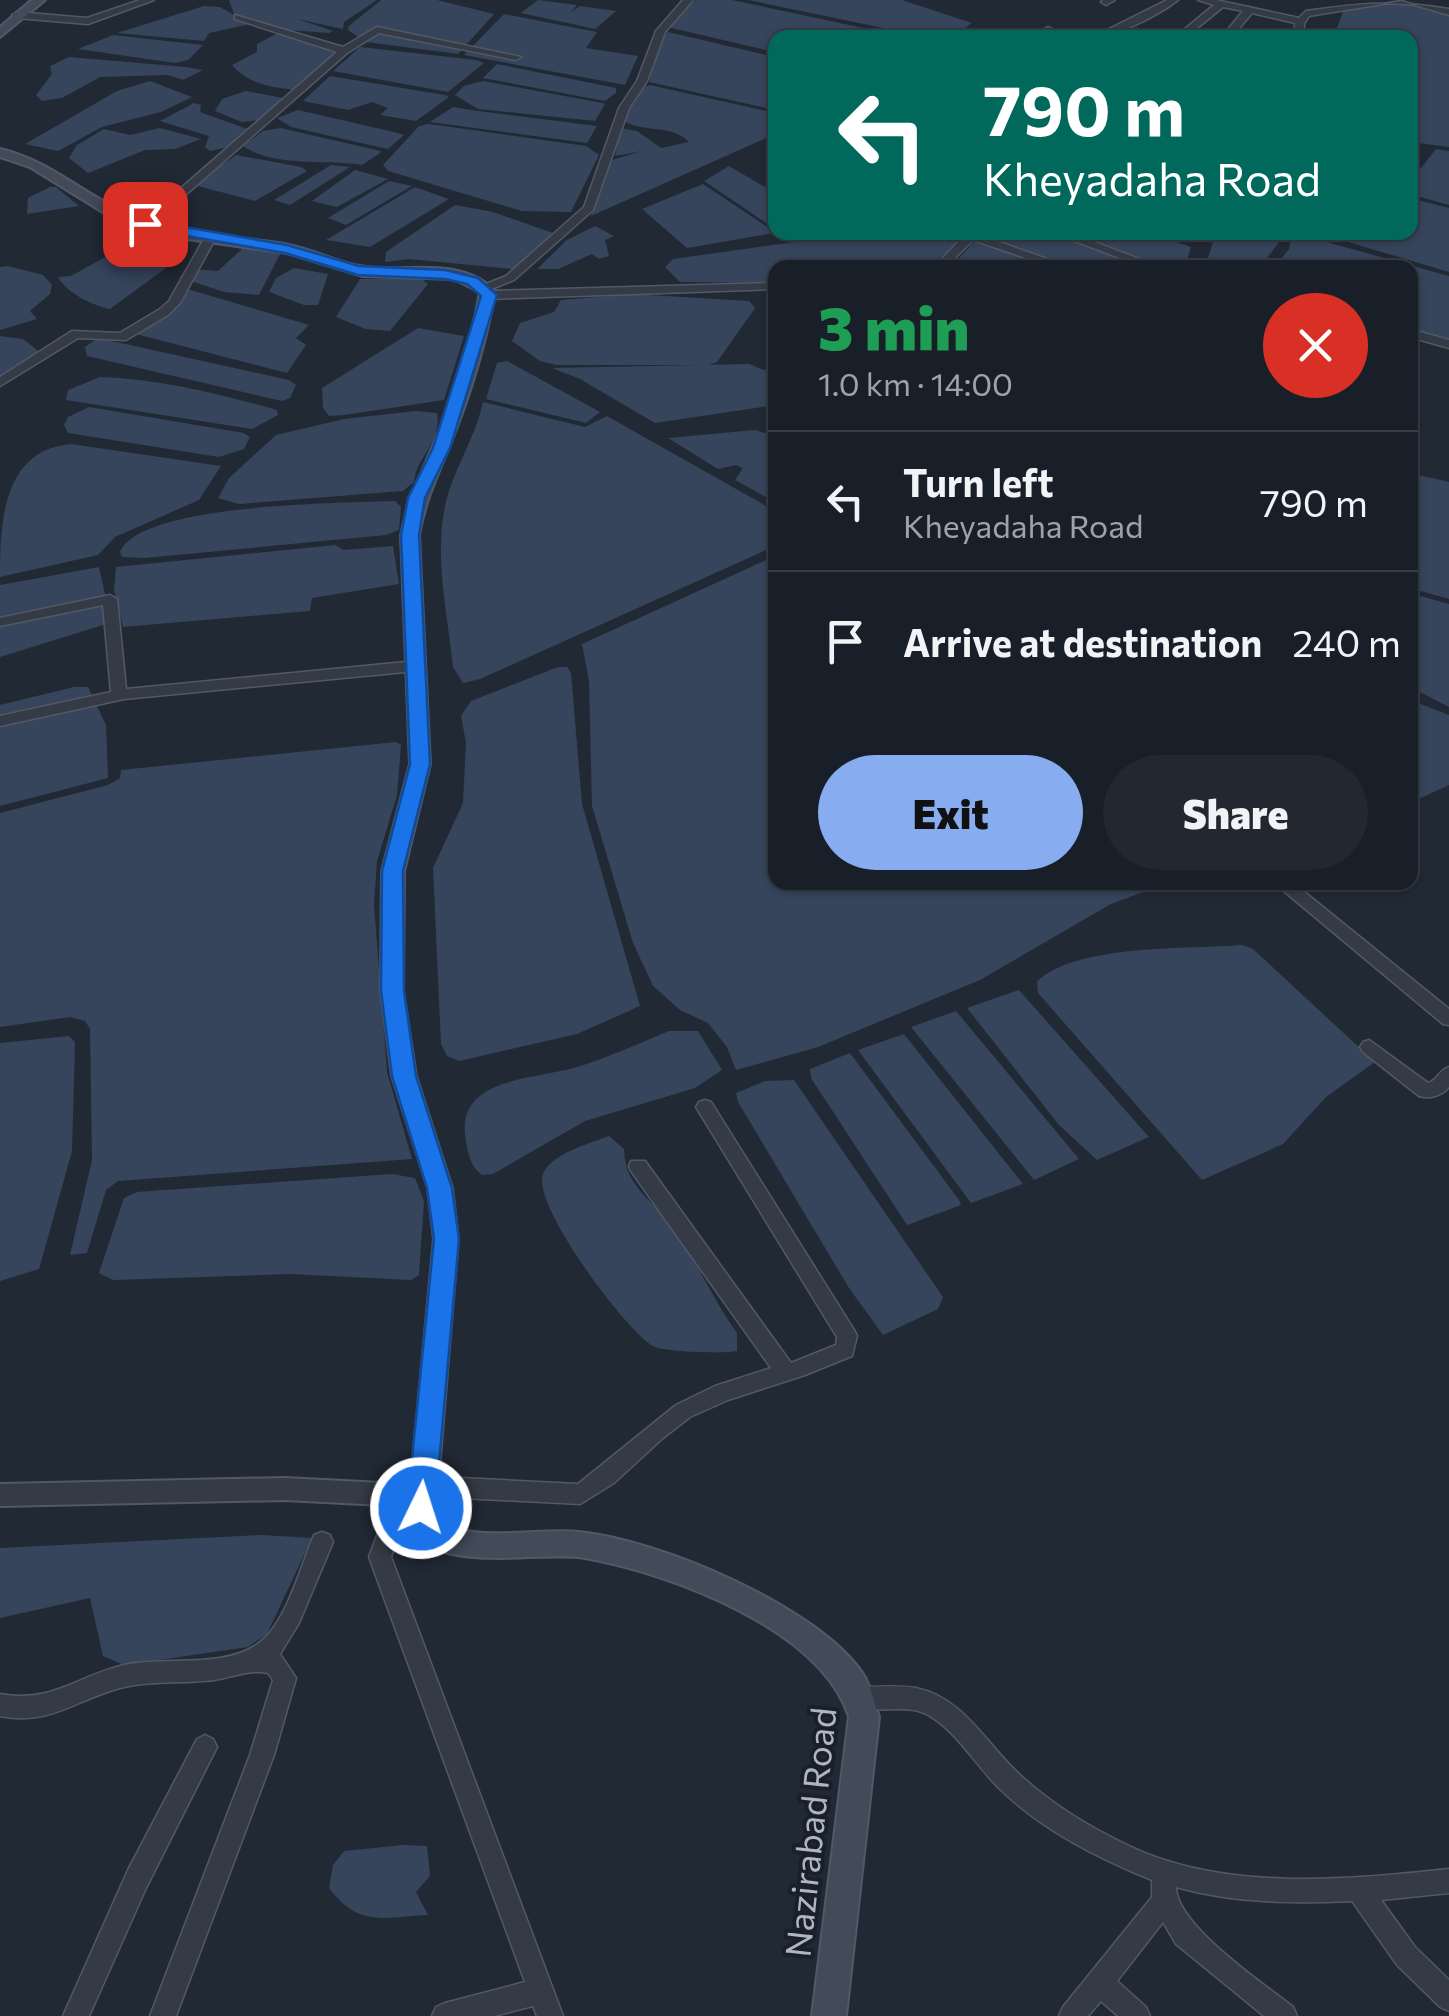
<!DOCTYPE html>
<meta charset="utf-8">
<style>
:root{--surface:#191f28;--page:#222730;--text:#f1f3f6;--muted:#9fa2a8;--line:#373d45;--accent:#87acf0}
body{margin:0;font-family:Commissioner,sans-serif;background:var(--page);color:var(--text);height:100vh;display:flex;flex-direction:column;font-size:38px;white-space:nowrap}
*{box-sizing:border-box;margin:0}
p{font-size:32px;color:var(--muted)}
.icon{flex:none;width:55px;height:55px;fill:none;stroke:currentColor;stroke-width:2;stroke-linecap:round;stroke-linejoin:round}
.map{position:relative;flex:1;overflow:hidden}
.side{position:absolute;left:768px;top:260px;width:650px;height:630px;display:flex;flex-direction:column;background:var(--surface);border-radius:20px;box-shadow:0 2px 8px #0004,0 0 0 2px var(--line)}
.side>*{flex:none}
.banner{position:absolute;left:768px;top:30px;width:650px;height:210px;border-radius:20px;box-shadow:0 2px 8px #0004,0 0 0 2px var(--line);background:#00695c;color:#fff;overflow:hidden}
.pin{position:absolute;display:grid;place-items:center;width:85px;height:85px;color:#fff;margin:-42px;border-radius:20px;box-shadow:0 5px 15px #0006}
.me{position:absolute;width:110px;margin:-55px;rotate:4deg;stroke-linejoin:round;filter:drop-shadow(0 0 8px #0008)}
.turn{display:flex;align-items:center;gap:35px;height:210px;padding:0 50px;font-size:45px}
.turn .icon{width:130px;height:130px;stroke-width:2.5}
.turn b{display:block;font-size:70px;line-height:85px}
.round{display:grid;place-items:center;flex:none;width:105px;height:105px;border-radius:52px;background:var(--page)}
.head{display:flex;align-items:center;justify-content:space-between;height:170px;padding:0 50px}
h1{font-size:60px;font-weight:800;line-height:75px;color:#1e9e55}
.primary-button{display:flex;gap:20px;margin-top:auto;padding:20px 50px}
.primary-button a{flex:1;height:115px;border-radius:60px;background:var(--accent);color:#111;font-size:40px;font-weight:800;line-height:115px;text-align:center}
.primary-button a+a{background:var(--page);color:var(--text)}
ul{padding:0;list-style:none}
li{display:flex;align-items:center;gap:30px;height:140px;padding:0 50px;border-top:2px solid var(--line)}
li div{flex:1}
li b{display:block;font-size:38px}
li em{font-style:normal}
.map>svg:first-child{display:block}
.water{fill:#36455c}
.lines{fill:none;stroke-linecap:round;stroke-linejoin:round}
.minor-casing{stroke:#525964;stroke-width:3}
.tertiary-casing{stroke:#525964;stroke-width:4}
.secondary-casing{stroke:#525964;stroke-width:4}
.minor{fill:#353b46;fill-rule:evenodd}
.tertiary{fill:#353b46;fill-rule:evenodd}
.secondary{fill:#434a59;fill-rule:evenodd}
.route{fill:#1a73e8;stroke:#114b97;stroke-width:2.5}
.labels{text-anchor:middle;dominant-baseline:central;stroke-width:8;stroke-linejoin:round;paint-order:stroke}
.near-street-label{font-size:35px;fill:#afb6c3;stroke:#1a202b}
</style>
<div class="map">
<svg width="1449" height="2016" viewBox="0 0 1449 2016">
<rect width="100%" height="100%" fill="#212935"/>
<!-- water -->
<g class="water">
<polygon points="229,0 377,0 344,22 343,29 297,19 333,31 329,33 273,29 234,14"/>
<polygon points="381,0 437,0 494,14 458,54 366,42 348,30 349,26"/>
<polygon points="538,0 577,5 570,13 580,6 616,11 595,29 521,13"/>
<polygon points="696,0 732,0 906,37 775,38 775,52 671,28 673,19"/>
<polygon points="748,0 902,0 972,23 953,37 927,37"/>
<polygon points="1408,2 1449,13 1449,147 1410,142 1410,38 1333,38 1344,9"/>
<polygon points="204,6 220,7 250,24 209,33 204,41 117,33"/>
<polygon points="504,14 597,32 586,48 638,56 625,85 464,55"/>
<path d="M 280,32 L 339,51 L 297,90 C 273,88 248,84 232,65 L 257,52 L 257,44 Z"/>
<polygon points="668,32 775,57 775,110 649,82 659,43"/>
<polygon points="113,35 203,45 188,60 175,63 78,49"/>
<polygon points="360,47 476,60 484,63 448,92 333,71"/>
<polygon points="69,57 186,67 203,70 183,80 168,75 100,77 62,98 42,101 36,95 52,74 50,66"/>
<polygon points="497,64 616,88 616,93 605,101 483,78"/>
<polygon points="330,76 445,95 449,97 416,121 380,115 388,108 372,102 348,110 303,101"/>
<polygon points="150,81 192,97 161,112 102,127 58,151 25,144 117,91"/>
<polygon points="483,81 602,103 605,104 595,121 478,109 455,95 464,86"/>
<path d="M 650,85 L 775,113 L 775,134 L 591,216 L 612,160 L 642,151 L 615,156 L 620,128 L 637,131 L 661,148 L 689,142 C 672,124 644,133 623,121 L 641,87 Z"/>
<polygon points="246,91 283,98 261,120 242,122 215,111 222,99"/>
<polygon points="194,103 201,105 200,112 250,130 224,148 210,151 205,147 209,136 160,121"/>
<polygon points="453,107 471,110 597,126 587,143 430,122"/>
<polygon points="298,110 398,133 404,135 388,149 291,127 277,118"/>
<polygon points="429,124 586,146 599,155 571,212 522,211 388,171 383,165 419,126"/>
<polygon points="160,128 201,139 175,149 145,150 88,173 69,158 77,145 104,129 130,135"/>
<path d="M 280,128 L 381,151 L 380,153 L 362,165 C 326,159 275,168 243,146 L 263,131 Z"/>
<polygon points="1436,149 1449,151 1449,205 1410,194 1410,182"/>
<polygon points="236,155 301,167 307,171 255,201 194,185"/>
<polygon points="331,165 350,167 290,205 274,200"/>
<polygon points="729,166 775,193 775,229 704,181"/>
<polygon points="355,170 388,179 337,207 312,201"/>
<polygon points="389,181 412,186 346,225 328,218"/>
<polygon points="703,184 772,230 774,233 687,248 642,209"/>
<polygon points="50,187 56,187 79,206 27,214 28,198"/>
<polygon points="415,187 449,199 370,247 326,240"/>
<polygon points="1410,198 1449,208 1449,272 1318,233 1410,232"/>
<polygon points="455,205 493,212 556,234 512,269 409,259 385,262 386,252"/>
<polygon points="595,226 614,236 605,240 609,256 599,259 592,254 558,269 537,269 567,240"/>
<polygon points="859,233 964,233 954,248 927,267 775,268 775,283 680,282 665,267 673,259"/>
<polygon points="982,233 1151,233 1191,247 1185,267 950,268"/>
<polygon points="1216,233 1282,233 1283,237 1260,267 1205,267"/>
<polygon points="1298,234 1449,276 1449,344 1410,333 1410,268 1274,268 1289,249 1291,237"/>
<polygon points="243,248 280,254 259,295 224,292 179,277 190,269 218,271"/>
<path d="M 107,256 C 119,256 165,261 170,265 L 110,309 C 91,305 67,293 58,277 L 71,276 Z"/>
<polygon points="8,266 43,275 52,285 50,294 30,311 37,319 0,330 0,267"/>
<polygon points="294,268 328,274 318,305 304,305 269,292 276,278"/>
<polygon points="360,279 422,279 428,284 390,331 366,329 336,317"/>
<polygon points="184,288 309,325 296,338 306,345 287,373 132,333 176,308"/>
<polygon points="632,294 749,301 755,308 717,362 709,365 556,365 540,361 512,341 520,323 554,312 561,300"/>
<polygon points="418,328 464,336 444,400 344,415 329,416 323,408 322,388"/>
<polygon points="0,336 23,339 42,354 0,377"/>
<polygon points="98,338 289,380 296,385 290,398 282,401 87,356 85,347"/>
<polygon points="507,361 600,412 586,423 486,399 497,363"/>
<polygon points="749,364 764,370 775,367 775,405 655,423 580,379 552,368"/>
<path d="M 100,377 C 159,379 221,394 277,410 L 278,415 L 252,429 L 66,400 L 68,390 Z"/>
<path d="M 483,402 L 585,427 L 607,416 L 775,511 L 775,546 L 480,679 L 463,683 L 453,667 C 448,618 435,561 444,512 C 450,474 475,440 483,402 Z"/>
<polygon points="89,407 244,433 250,437 244,449 219,457 68,433 64,425 68,417"/>
<path d="M 416,411 L 437,413 C 442,442 417,456 414,482 L 403,491 L 239,504 L 218,498 L 229,478 L 276,435 L 344,419 Z"/>
<polygon points="755,430 775,436 775,502 735,480 743,468 736,465 718,469 668,438"/>
<path d="M 71,444 L 221,466 L 199,500 L 115,537 L 98,555 L 0,577 C 0,524 2,450 71,444 Z"/>
<polygon points="1410,473 1449,482 1449,599 1410,588"/>
<path d="M 395,501 L 401,507 L 399,530 L 386,535 L 145,558 L 122,557 L 120,552 C 140,503 345,503 395,501 Z"/>
<polygon points="335,545 344,550 393,546 399,584 312,598 310,611 123,627 114,590 116,567"/>
<polygon points="775,556 775,882 1167,883 1111,904 980,980 818,1047 736,1070 727,1047 708,1023 680,1010 653,986 633,943 592,806 589,681 582,644"/>
<polygon points="99,567 110,616 103,625 0,657 0,585"/>
<polygon points="1410,593 1449,604 1449,707 1410,687"/>
<polygon points="558,667 567,667 571,673 582,804 640,1006 577,1034 459,1061 447,1056 441,1044 433,868 463,803 466,743 461,716 471,701"/>
<polygon points="74,687 88,687 106,725 108,778 0,806 0,705"/>
<polygon points="1410,700 1449,715 1449,785 1410,803"/>
<polygon points="396,742 401,745 397,795 377,861 374,905 387,1072 412,1159 118,1181 106,1190 87,1253 70,1255 92,1160 90,1029 85,1021 70,1017 0,1027 0,813 108,785 120,778 121,770"/>
<path d="M 1242,945 L 1253,949 L 1375,1062 L 1326,1097 L 1283,1144 L 1202,1180 L 1038,993 L 1037,982 C 1073,944 1191,949 1242,945 Z"/>
<polygon points="1019,990 1149,1137 1097,1160 1059,1125 967,1008"/>
<polygon points="956,1011 1079,1159 1034,1180 911,1027"/>
<path d="M 669,1031 L 698,1031 L 722,1070 L 695,1088 L 585,1121 L 493,1174 L 482,1175 C 471,1167 468,1154 466,1141 C 453,1075 539,1080 581,1066 C 611,1056 640,1043 669,1031 Z"/>
<polygon points="904,1034 1023,1184 971,1203 858,1050"/>
<polygon points="69,1036 75,1042 72,1151 39,1269 0,1281 0,1043"/>
<polygon points="850,1053 959,1200 961,1205 907,1225 811,1078 810,1069"/>
<polygon points="794,1080 943,1297 938,1309 883,1335 849,1288 738,1102 736,1093 765,1081"/>
<path d="M 609,1136 L 624,1149 C 625,1190 656,1201 677,1232 C 698,1265 714,1301 737,1333 L 737,1351 C 724,1354 662,1352 653,1346 C 625,1330 531,1204 543,1174 C 551,1154 590,1143 609,1136 Z"/>
<polygon points="392,1174 415,1178 424,1201 419,1275 411,1280 291,1274 113,1280 99,1273 124,1198 137,1192"/>
<polygon points="261,1535 312,1538 267,1634 248,1647 124,1665 103,1656 90,1598 0,1618 0,1548"/>
<path d="M 403,1845 L 427,1846 L 430,1876 L 416,1892 L 428,1915 C 383,1917 359,1928 329,1888 L 333,1865 L 344,1851 Z"/>
</g>
<g class="lines">
<defs>
<g id="minor">
<polygon points="140,0 154,0 88,24 17,18 12,15 17,12 87,18"/>
<polygon points="683,0 693,0 665,32 647,81 629,108 593,210 514,280 489,290 481,290 481,286 506,276 584,207 619,108 637,81 656,31"/>
<polygon points="1103,0 1115,0 1106,5 1101,2"/>
<path d="M 1167,0 L 1178,0 C 1159,15 1114,38 1091,38 Z"/>
<path d="M 1198,0 L 1216,0 L 1299,18 L 1306,11 C 1361,3 1394,0 1449,9 L 1449,15 L 1401,1 L 1309,16 L 1304,24 L 1304,38 L 1294,38 L 1295,23 L 1252,13 L 1231,38 L 1221,38 L 1243,11 L 1223,7 L 1185,38 L 1174,38 L 1214,5 Z"/>
<polygon points="235,15 343,47 377,27 521,57 516,60 379,33 347,53 149,227 141,227 141,223 337,52 235,19"/>
<path d="M 1048,27 L 1068,36 L 1069,38 C 1059,38 1051,37 1043,30 Z"/>
<polygon points="1137,29 1142,32 1135,38 1124,38"/>
<polygon points="1157,34 1164,38 1152,37"/>
<polygon points="968,232 980,232 979,235 1073,268 1055,268 973,240 945,268 933,268"/>
<polygon points="1051,232 1068,232 1163,268 1146,268"/>
<polygon points="205,237 215,239 180,303 168,315 126,340 78,338 0,386 0,377 72,331 120,333 160,309 169,301"/>
<polygon points="775,283 775,289 489,299 483,295 489,291"/>
<polygon points="1410,329 1449,340 1449,348 1410,337"/>
<polygon points="110,595 117,599 126,689 416,661 423,666 416,671 124,699 0,726 0,716 111,692 103,605 0,626 0,618"/>
<polygon points="1273,882 1292,882 1449,1009 1449,1025 1443,1024"/>
<path d="M 1369,1040 L 1428,1083 C 1437,1081 1439,1070 1449,1067 L 1449,1087 C 1442,1096 1429,1099 1419,1096 L 1363,1052 L 1360,1047 L 1363,1042 Z"/>
<polygon points="705,1100 711,1102 854,1330 857,1336 852,1356 805,1375 728,1400 690,1417 663,1438 614,1483 580,1504 422,1496 414,1493 411,1486 414,1479 422,1476 578,1484 676,1405 715,1386 771,1368 631,1171 629,1166 631,1161 645,1161 791,1363 836,1345 837,1337 696,1107 699,1102"/>
<polygon points="428,1522 436,1525 439,1532 436,1539 394,1548 391,1557 563,2016 537,2016 533,2006 494,2016 432,2016 436,2007 445,2003 525,1982 369,1557 378,1533"/>
<path d="M 322,1532 L 330,1535 L 333,1542 L 299,1623 L 280,1654 L 296,1678 L 274,1755 L 176,2016 L 150,2016 L 250,1755 L 273,1680 L 268,1673 C 249,1669 234,1677 214,1680 C 183,1684 151,1680 120,1688 C 75,1700 50,1726 0,1716 L 0,1694 C 51,1704 77,1676 124,1665 C 164,1656 225,1669 259,1643 C 287,1622 300,1567 314,1535 Z"/>
<path d="M 863,1687 C 881,1687 899,1685 916,1688 C 964,1698 986,1744 1019,1774 C 1050,1803 1089,1827 1127,1845 C 1224,1892 1346,1880 1449,1869 L 1449,1893 L 1381,1900 L 1415,1947 L 1449,1980 L 1449,2011 L 1440,2007 L 1397,1965 L 1352,1901 C 1294,1904 1233,1903 1176,1887 C 1176,1925 1263,1983 1293,2007 L 1297,2016 L 1264,2016 L 1176,1944 L 1163,1922 L 1117,1981 L 1146,2007 L 1150,2016 L 1118,2016 L 1101,2001 L 1088,2016 L 1059,2016 L 1063,2007 L 1152,1897 L 1152,1880 C 1098,1858 1042,1830 1000,1789 C 976,1766 959,1734 930,1716 C 907,1702 879,1715 855,1706 L 851,1698 L 855,1690 Z"/>
<polygon points="205,1735 213,1739 217,1747 146,1888 89,2016 63,2016 128,1870 197,1739"/>
</g>
<polygon id="tertiary" points="285,1478 421,1485 430,1488 433,1496 430,1504 421,1507 285,1500 0,1506 0,1484"/>
<g id="secondary">
<polygon points="32,0 45,0 0,37 0,27"/>
<path d="M 0,149 C 52,161 87,198 135,217 C 183,235 234,236 284,244 C 307,248 328,258 350,264 C 398,277 456,252 495,291 C 486,344 469,398 449,447 C 436,479 425,501 419,535 L 430,764 L 404,871 L 403,991 L 416,1076 L 452,1188 L 458,1239 L 435,1518 C 469,1545 537,1527 579,1532 C 659,1540 817,1606 863,1674 C 871,1686 874,1703 879,1717 L 846,2016 L 812,2016 L 849,1717 C 821,1629 670,1573 585,1558 C 539,1550 431,1577 407,1523 L 434,1239 L 428,1188 L 392,1076 L 381,991 L 382,871 L 410,764 L 401,535 C 408,501 419,479 432,448 C 453,399 471,345 480,292 L 454,279 L 363,276 L 287,253 L 187,239 L 142,229 L 106,214 L 30,167 L 0,157 Z"/>
</g>
</defs>
<!-- minor casing -->
<use href="#minor" class="minor-casing"/>
<!-- tertiary casing -->
<use href="#tertiary" class="tertiary-casing"/>
<!-- secondary casing -->
<use href="#secondary" class="secondary-casing"/>
<!-- minor -->
<use href="#minor" class="minor"/>
<!-- tertiary -->
<use href="#tertiary" class="tertiary"/>
<!-- secondary -->
<use href="#secondary" class="secondary"/>
</g>
<!-- route -->
<polygon class="route" points="145,220 287,245 359,266 445,270 478,278 497,295 450,448 425,498 419,535 430,764 403,871 404,991 416,1076 452,1188 459,1239 435,1508 431,1517 421,1521 411,1517 407,1508 434,1239 427,1188 392,1076 381,991 382,871 410,764 401,535 408,498 433,448 481,296 467,284 445,279 358,275 285,253 140,228"/>
<g class="labels">
<!-- near-street labels -->
<g class="near-street-label">
<text transform="translate(809 1832) rotate(-84)">Nazirabad Road</text>
</g>
</g>
</svg>
<div class="pin" style="left:145px;top:224px;background:#d93025"><svg class="icon" aria-label="arrive" viewBox="0 0 24 24"><path d="M6 21V4h12l-3 4 3 4H6"/></svg></div>
<svg class="me" style="left:421px;top:1508px" viewBox="-20 -20 40 40"><circle r="17" fill="#1a73e8" stroke="#fff" stroke-width="3"/><path d="M0-11L8 9 0 5-8 9z" fill="#fff"/></svg>
<div class="banner">
<div class="turn"><svg class="icon" aria-label="left" viewBox="0 0 24 24"><path d="M17 20v-9H6M10 6l-5 5 5 5"/></svg><div><b>790 m</b>Kheyadaha Road</div></div>
</div>
<section class="side">
<div class="head"><div><h1>3 min</h1><p>1.0 km · 14:00</p></div><a class="round" style="background:#d93025;color:#fff"><svg class="icon" aria-label="close" viewBox="0 0 24 24"><path d="M6 6l12 12M18 6L6 18"/></svg></a></div>
<ul>
<li><svg class="icon" aria-label="left" viewBox="0 0 24 24"><path d="M17 20v-9H6M10 6l-5 5 5 5"/></svg><div><b>Turn left</b><p>Kheyadaha Road</p></div><em>790 m</em></li>
<li><svg class="icon" aria-label="arrive" viewBox="0 0 24 24"><path d="M6 21V4h12l-3 4 3 4H6"/></svg><div><b>Arrive at destination</b></div><em>240 m</em></li>
</ul>
<div class="primary-button"><a>Exit</a><a>Share</a></div>
</section>
</div>
